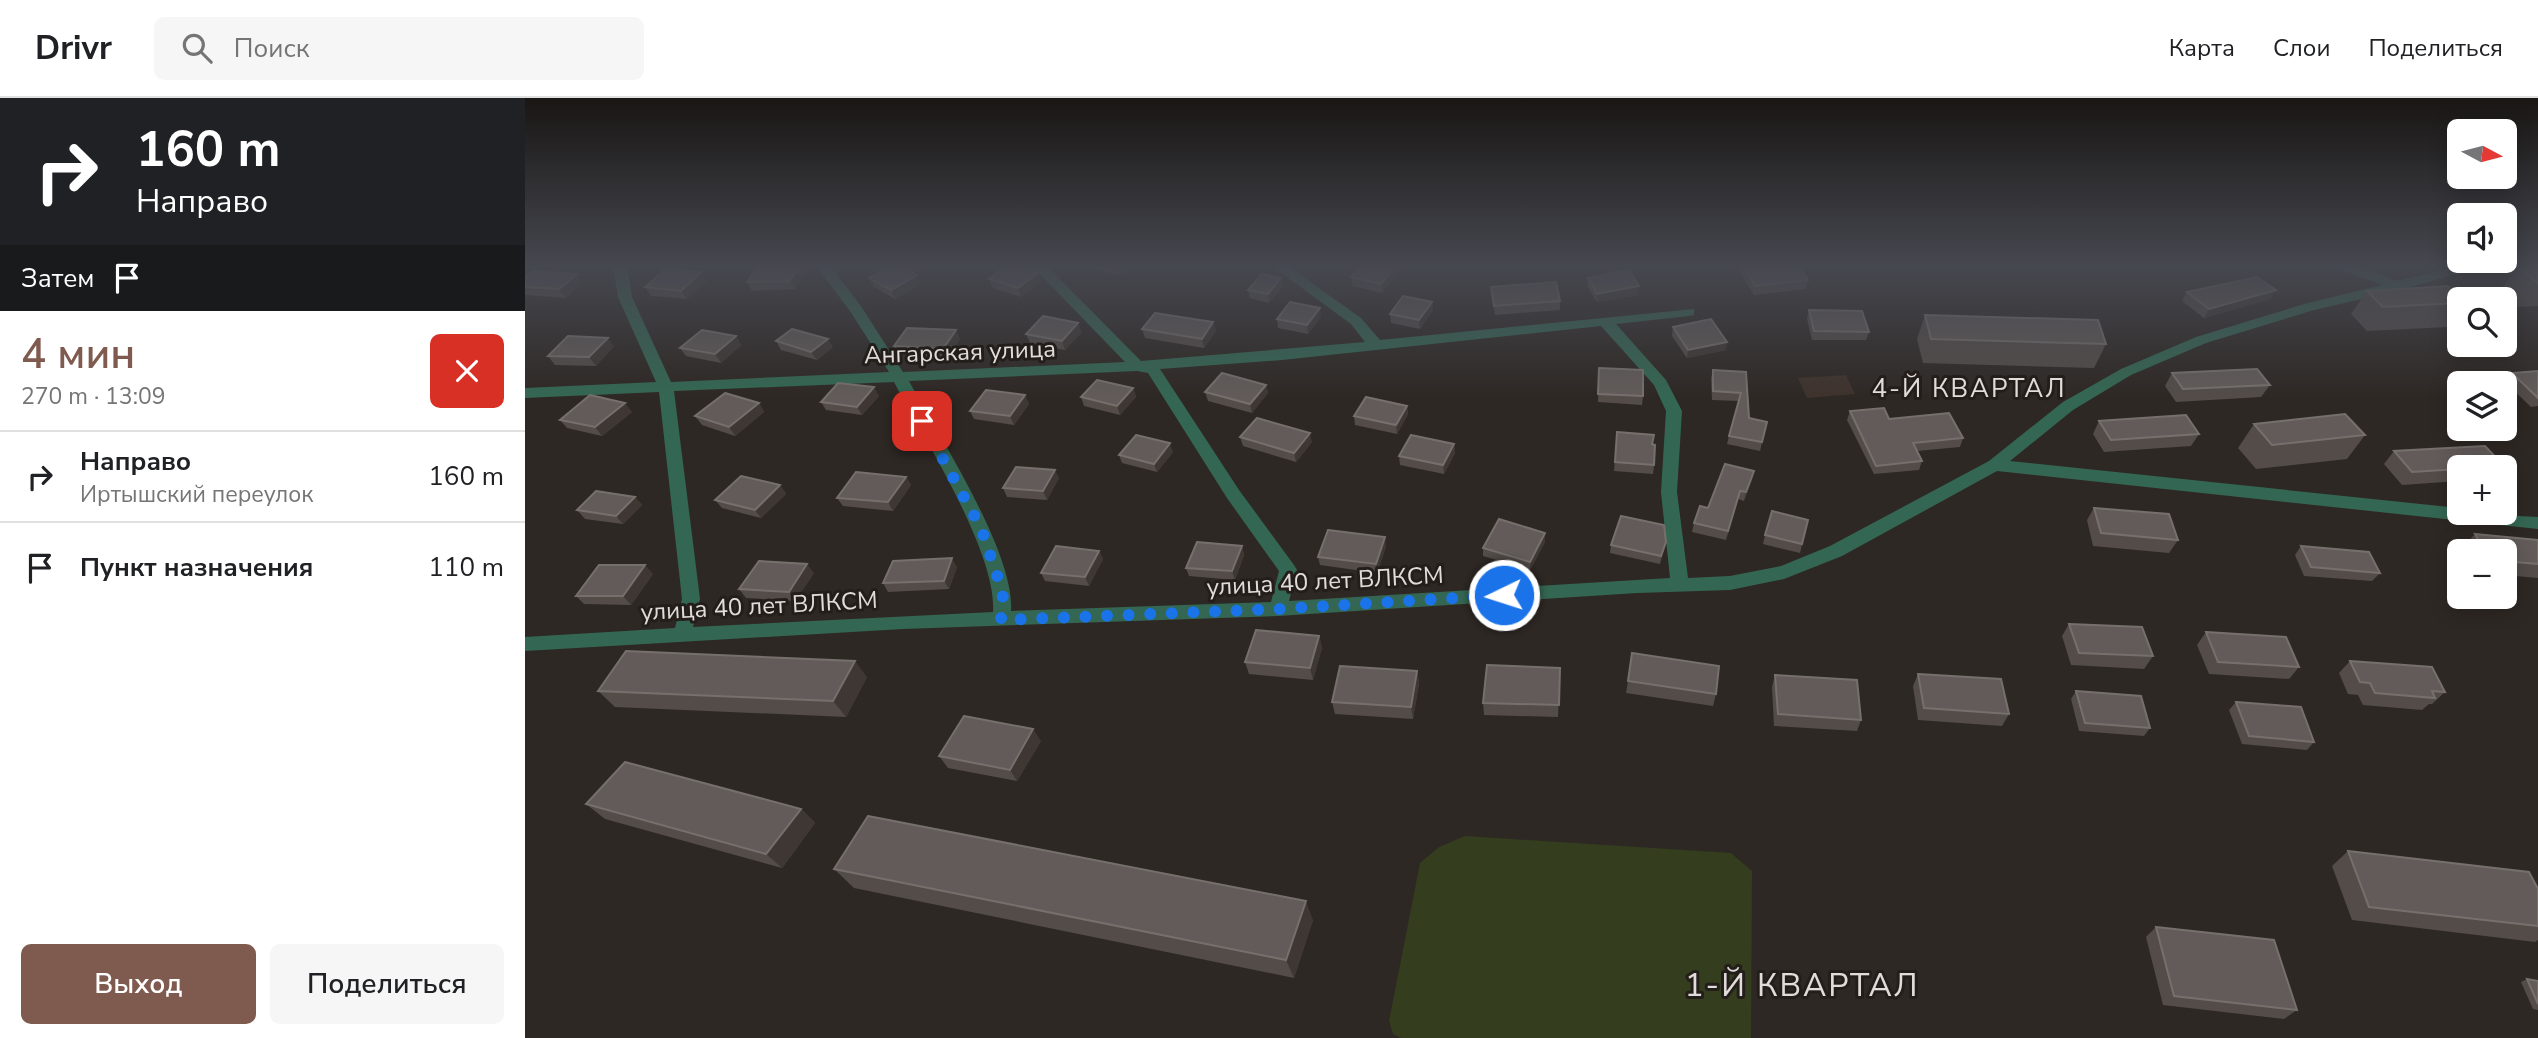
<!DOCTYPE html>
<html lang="ru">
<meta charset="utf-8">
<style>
:root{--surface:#fff;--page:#f6f6f6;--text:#202124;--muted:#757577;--line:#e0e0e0;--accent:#7f5a4f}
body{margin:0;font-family:"Nunito Sans",sans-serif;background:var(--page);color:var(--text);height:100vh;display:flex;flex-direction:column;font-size:26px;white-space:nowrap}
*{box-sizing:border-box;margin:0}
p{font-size:23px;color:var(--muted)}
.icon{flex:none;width:38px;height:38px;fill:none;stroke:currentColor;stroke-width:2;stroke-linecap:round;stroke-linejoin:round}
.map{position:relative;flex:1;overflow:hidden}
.drawer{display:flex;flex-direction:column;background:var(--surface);width:525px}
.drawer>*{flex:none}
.top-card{background:#202124;color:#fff;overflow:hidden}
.needle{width:46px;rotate:97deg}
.controls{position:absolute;left:1922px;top:21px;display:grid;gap:14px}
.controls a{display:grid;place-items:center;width:70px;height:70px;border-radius:10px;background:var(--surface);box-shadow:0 4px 18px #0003;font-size:35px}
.pin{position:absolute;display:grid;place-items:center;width:60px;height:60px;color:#fff;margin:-30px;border-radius:14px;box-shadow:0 4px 10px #0006}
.me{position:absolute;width:77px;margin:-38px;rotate:266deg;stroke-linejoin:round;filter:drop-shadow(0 0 5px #0008)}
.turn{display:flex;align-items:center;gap:24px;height:147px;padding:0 21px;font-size:32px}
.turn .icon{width:91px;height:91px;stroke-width:2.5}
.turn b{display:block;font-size:49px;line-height:60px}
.then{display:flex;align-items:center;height:66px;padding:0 21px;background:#0003;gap:14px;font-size:26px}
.round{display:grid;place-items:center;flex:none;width:74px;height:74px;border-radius:10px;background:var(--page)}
.overview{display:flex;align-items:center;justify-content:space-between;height:119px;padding:0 21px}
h1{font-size:42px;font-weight:600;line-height:52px;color:var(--accent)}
.action{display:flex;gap:14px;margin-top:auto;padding:14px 21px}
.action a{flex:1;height:80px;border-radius:10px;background:var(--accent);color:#fff;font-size:28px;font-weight:600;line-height:80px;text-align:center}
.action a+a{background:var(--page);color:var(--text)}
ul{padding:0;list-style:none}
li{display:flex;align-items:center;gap:21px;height:91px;padding:0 21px;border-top:2px solid var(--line)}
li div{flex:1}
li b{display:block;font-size:26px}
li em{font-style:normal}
header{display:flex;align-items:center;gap:42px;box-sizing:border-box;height:98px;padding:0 35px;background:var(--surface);border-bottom:2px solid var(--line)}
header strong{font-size:33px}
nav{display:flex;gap:38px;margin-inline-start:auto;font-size:24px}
.search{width:490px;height:63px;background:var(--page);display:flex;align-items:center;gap:18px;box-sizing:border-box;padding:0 24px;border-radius:10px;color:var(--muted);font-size:26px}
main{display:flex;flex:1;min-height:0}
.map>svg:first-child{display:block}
.built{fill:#3e322c}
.green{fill:#343d1d}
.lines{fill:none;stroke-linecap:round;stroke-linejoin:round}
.minor{fill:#346753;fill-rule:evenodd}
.wall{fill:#534c49}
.shaded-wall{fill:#3e3734}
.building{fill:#625b59;stroke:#76706d;stroke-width:2}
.route{stroke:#1a73e8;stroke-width:12;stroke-dasharray:0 21.6}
.labels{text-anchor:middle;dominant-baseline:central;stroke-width:6;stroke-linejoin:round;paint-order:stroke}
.street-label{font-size:24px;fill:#e1dcda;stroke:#241e1b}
.neighbourhood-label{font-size:26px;letter-spacing:2px;fill:#e1dcda;stroke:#241e1b}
.near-neighbourhood-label{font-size:32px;letter-spacing:2px;fill:#e1dcda;stroke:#241e1b}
</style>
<header>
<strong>Drivr</strong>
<div class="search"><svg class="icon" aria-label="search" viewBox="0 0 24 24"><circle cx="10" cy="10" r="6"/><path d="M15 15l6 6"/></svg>Поиск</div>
<nav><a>Карта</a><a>Слои</a><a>Поделиться</a></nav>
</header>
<main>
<section class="drawer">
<div class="top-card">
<div class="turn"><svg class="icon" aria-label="right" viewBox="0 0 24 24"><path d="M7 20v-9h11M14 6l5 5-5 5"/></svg><div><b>160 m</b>Направо</div></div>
<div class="then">Затем<svg class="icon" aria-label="arrive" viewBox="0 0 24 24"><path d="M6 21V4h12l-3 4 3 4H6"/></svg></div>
</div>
<div class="overview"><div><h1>4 мин</h1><p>270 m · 13:09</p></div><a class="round" style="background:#d93025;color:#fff"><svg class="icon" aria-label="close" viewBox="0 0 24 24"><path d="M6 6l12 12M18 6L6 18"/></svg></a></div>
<ul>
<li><svg class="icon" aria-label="right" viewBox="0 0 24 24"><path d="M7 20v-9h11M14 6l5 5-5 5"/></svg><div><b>Направо</b><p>Иртышский переулок</p></div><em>160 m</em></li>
<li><svg class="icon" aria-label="arrive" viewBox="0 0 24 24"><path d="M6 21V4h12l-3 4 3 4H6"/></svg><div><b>Пункт назначения</b></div><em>110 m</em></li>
</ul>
<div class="action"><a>Выход</a><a>Поделиться</a></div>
</section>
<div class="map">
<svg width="2013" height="940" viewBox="0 0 2013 940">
<rect width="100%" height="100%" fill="#2e2824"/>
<!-- built -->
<polygon class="built" points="1321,277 1330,296 1282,300 1273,280"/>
<!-- green -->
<polygon class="green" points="940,738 1206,755 1227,773 1226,940 876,940 868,936 864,923 895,765 914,749"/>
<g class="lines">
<!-- minor -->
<path class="minor" d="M 88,168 L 102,168 L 107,199 L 146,284 L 364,274 L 325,213 L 291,168 L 305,168 L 336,208 L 378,274 L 600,264 L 507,168 L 522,168 L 616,263 L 840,244 L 826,226 L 747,168 L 763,168 L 836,220 L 855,242 L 1169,211 L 1169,217 L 1164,218 L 1091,226 L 1141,282 L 1157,313 L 1152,394 L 1163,480 L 1205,478 L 1256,468 L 1305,448 L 1464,363 L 1538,304 L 1596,271 L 1671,239 L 1779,206 L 1857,187 L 1808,168 L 1829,168 L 1873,183 L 1933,168 L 1957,168 L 1879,191 L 1789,212 L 1681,245 L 1606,277 L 1548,312 L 1485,363 L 1934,410 L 1934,415 L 2013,419 L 2013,431 L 1472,373 L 1317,458 L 1259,481 L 1205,492 L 1112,495 L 753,518 L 378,531 L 0,553 L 0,539 L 150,530 L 157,501 L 134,294 L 0,300 L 0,290 L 131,284 L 93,199 ZM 1076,228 L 1129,287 L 1141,313 L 1136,394 L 1145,480 L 764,503 L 772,472 L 769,467 L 714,392 L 635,271 L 757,262 ZM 612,273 L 623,275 L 702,400 L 754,473 L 746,504 L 486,513 C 490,454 413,337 384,283 ZM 369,284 C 398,339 472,454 468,514 L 168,529 L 175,501 L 149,293 Z"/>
</g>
<!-- wall -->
<g class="wall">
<polygon points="233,168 279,168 281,172 270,191 227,193 222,184"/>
<polygon points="554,168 603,168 595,177"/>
<polygon points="1211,168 1274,168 1283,182 1281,191 1229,197"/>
<polygon points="2013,168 2013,208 1993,209 1975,192 1993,169"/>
<polygon points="868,171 869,179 857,195 828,188 826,179"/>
<polygon points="176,174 182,183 162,201 126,198 120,189"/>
<polygon points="392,177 396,186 370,201 349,189 344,180"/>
<polygon points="0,179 58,184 41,200 0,197"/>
<polygon points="756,180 758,189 744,205 725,200 723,192"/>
<polygon points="1063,180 1114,188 1113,197 1072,204 1062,188"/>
<polygon points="464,181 516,183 496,199 468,190"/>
<polygon points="966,189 1035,203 1035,212 970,217"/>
<polygon points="1842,193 1934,201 1934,214 1923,229 1842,233 1826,216"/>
<polygon points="1662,194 1745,201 1679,220 1657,203"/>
<polygon points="907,204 908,212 895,231 866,225 865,216"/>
<polygon points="1284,212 1344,234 1341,242 1287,242 1282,221"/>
<polygon points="1400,217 1581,246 1569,270 1398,265 1392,241"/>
<polygon points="796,218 783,236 753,230 752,221"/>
<polygon points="688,224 691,233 679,250 620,240 617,231"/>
<polygon points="1148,229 1201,252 1162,260 1147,238"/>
<polygon points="557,234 540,252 505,245 501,236"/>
<polygon points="211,238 216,247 196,265 161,258 155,250"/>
<polygon points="435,241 423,259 373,257 369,248"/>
<polygon points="251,243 308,249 292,262 256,252"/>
<polygon points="89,248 71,268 30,267 23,258"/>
<polygon points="1074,270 1118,298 1117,307 1073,304"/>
<polygon points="1188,272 1221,274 1224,320 1242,324 1235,353 1202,346 1213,303 1187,302 1186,280"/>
<polygon points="2013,273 2013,308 2006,309 1980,284 1987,275"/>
<polygon points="1647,275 1745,287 1736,299 1651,304 1640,288"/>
<polygon points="741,287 743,295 727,315 683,303 680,294"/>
<polygon points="608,290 611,299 595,317 559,308 556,299"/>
<polygon points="500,297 504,306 489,327 449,321 445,313"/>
<polygon points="354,298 337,317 301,312 296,304"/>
<polygon points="234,305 239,314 210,338 177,327 170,318"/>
<polygon points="882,308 883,316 872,336 830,327 829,318"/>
<polygon points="1325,313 1364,321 1438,340 1435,349 1392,353 1397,363 1394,372 1349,376 1322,322"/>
<polygon points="107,314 77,338 42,330 35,322"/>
<polygon points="1574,323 1674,336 1666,348 1579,354 1568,336"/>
<polygon points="1729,326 1840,337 1822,361 1731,371 1713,350"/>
<polygon points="1092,334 1128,347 1129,367 1128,376 1089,373"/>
<polygon points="715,339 787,344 771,364 718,348"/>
<polygon points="929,346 930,355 919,376 875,367 874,358"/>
<polygon points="1869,353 1979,368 1978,369 1934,369 1934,383 1877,387 1859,366"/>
<polygon points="648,354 632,374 597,365 594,357"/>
<polygon points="381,379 386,387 368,413 318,408 312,400"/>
<polygon points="534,380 522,402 482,399 478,390"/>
<polygon points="1227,382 1219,403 1213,401 1201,442 1167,434 1169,425 1183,410"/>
<polygon points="255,387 261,396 236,420 197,410 190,402"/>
<polygon points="110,399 117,407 98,426 60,421 52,412"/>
<polygon points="1569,410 1653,442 1644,455 1568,448 1562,422"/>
<polygon points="1283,422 1275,455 1238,446 1240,437"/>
<polygon points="1020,435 1020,444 1005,472 958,458 958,450"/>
<polygon points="1950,436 2013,442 2013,480 1979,477 1979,453 1941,453 1938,449"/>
<polygon points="1141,444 1135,466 1085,455 1086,447"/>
<polygon points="717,448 719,457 710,482 664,478 661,470"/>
<polygon points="861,448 852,475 795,467 793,459"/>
<polygon points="1776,448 1855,475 1847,483 1779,478 1770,457"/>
<polygon points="574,453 578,461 564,488 520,483 516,475"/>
<polygon points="432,469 424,491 363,494 358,485"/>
<polygon points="289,475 270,503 221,500 214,491"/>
<polygon points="128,476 106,507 59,506 51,498"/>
<polygon points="1544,526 1628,558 1619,571 1546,567 1537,538"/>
<polygon points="1681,534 1774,569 1764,581 1684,576 1672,547"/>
<polygon points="794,538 797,550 788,582 724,576 720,564"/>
<polygon points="1825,563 1920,594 1907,606 1904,606 1897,612 1838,607 1833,597 1823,596 1814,575"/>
<polygon points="1035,570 1033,619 959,617 958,605"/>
<polygon points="892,573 894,585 888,621 810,616 807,604"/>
<polygon points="1393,576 1484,616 1477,628 1393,622 1388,588"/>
<polygon points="1250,577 1336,622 1332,633 1249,628 1247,589"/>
<polygon points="342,579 321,619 90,609 73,593"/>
<polygon points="1103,583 1191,596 1188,608 1101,595"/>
<polygon points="1551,593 1625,630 1619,638 1554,633 1546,601"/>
<polygon points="1711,604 1789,644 1782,652 1717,646 1704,612"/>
<polygon points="516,643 492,683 423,670 414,658"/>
<polygon points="61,706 276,711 290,725 257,770 80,721"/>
<polygon points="1823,753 2013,791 2013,842 2010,844 1827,822 1807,768"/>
<polygon points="309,771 788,822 769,880 329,790"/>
<polygon points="1631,829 1772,912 1759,921 1638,907 1621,839"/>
<polygon points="2002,881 2013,883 2013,912 2008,911 1996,884"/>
</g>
<!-- shaded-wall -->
<g class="shaded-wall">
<polygon points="274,168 279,168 281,172 270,191 265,183"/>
<polygon points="592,168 603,168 595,177"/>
<polygon points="868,171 869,179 857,195 856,186"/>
<polygon points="176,174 182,183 162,201 156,193"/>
<polygon points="513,175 516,183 496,199 493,190"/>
<polygon points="52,176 58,184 41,200 34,191"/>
<polygon points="392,177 396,186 370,201 366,192"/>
<polygon points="756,180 758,189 744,205 743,196"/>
<polygon points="1114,188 1113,197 1072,204 1072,196"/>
<polygon points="1751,192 1745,201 1679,220 1684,211"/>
<polygon points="907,204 908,212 895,231 894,222"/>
<polygon points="795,210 796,218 783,236 782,227"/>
<polygon points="688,224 691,233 679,250 677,241"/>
<polygon points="553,225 557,234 540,252 537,243"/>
<polygon points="431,232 435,241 423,259 418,251"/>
<polygon points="211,238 216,247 196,265 190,256"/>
<polygon points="83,240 89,248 71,268 64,259"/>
<polygon points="303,241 308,249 292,262 286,254"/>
<polygon points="1202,244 1201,252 1162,260 1163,252"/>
<polygon points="741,287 743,295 727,315 725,306"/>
<polygon points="349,289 354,298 337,317 332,309"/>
<polygon points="608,290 611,299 595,317 592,308"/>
<polygon points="500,297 504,306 489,327 485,318"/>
<polygon points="100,305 107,314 77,338 70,329"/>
<polygon points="234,305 239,314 210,338 204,329"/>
<polygon points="882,308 883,316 872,336 871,327"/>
<polygon points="785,335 787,344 771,364 769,355"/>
<polygon points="645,345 648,354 632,374 629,366"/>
<polygon points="929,346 930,355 919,376 918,367"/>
<polygon points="530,372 534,380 522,402 518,393"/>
<polygon points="1229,373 1227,382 1219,403 1221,394"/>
<polygon points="381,379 386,387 368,413 363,404"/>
<polygon points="255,387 261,396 236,420 230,412"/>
<polygon points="110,399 117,407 98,426 91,418"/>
<polygon points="1020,435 1020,444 1005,472 1005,464"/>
<polygon points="860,439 861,448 852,475 851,466"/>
<polygon points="717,448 719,457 710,482 707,473"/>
<polygon points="574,453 578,461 564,488 560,479"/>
<polygon points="427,460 432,469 424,491 419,483"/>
<polygon points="282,466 289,475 270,503 264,494"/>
<polygon points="120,467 128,476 106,507 98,498"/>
<polygon points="794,538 797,550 788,582 785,570"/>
<polygon points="330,563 342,579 321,619 308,603"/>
<polygon points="892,573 894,585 888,621 886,609"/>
<polygon points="508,631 516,643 492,683 485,672"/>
<polygon points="276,711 290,725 257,770 241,756"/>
<polygon points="781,803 788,822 769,880 761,862"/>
</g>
<!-- building -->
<g class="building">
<polygon points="233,168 274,168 265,183 222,184"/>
<polygon points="366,168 375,168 392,177 366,192 344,180"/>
<polygon points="482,168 492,168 513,175 493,190 464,181"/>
<polygon points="836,168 857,168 868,171 856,186 826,179"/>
<polygon points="1218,168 1274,168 1283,182 1230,188"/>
<polygon points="2013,168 2012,185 1993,169 2001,168"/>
<polygon points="141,171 176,174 156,193 120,189"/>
<polygon points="1104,172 1114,188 1072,196 1063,180"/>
<polygon points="8,173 52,176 34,191 0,189 0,179"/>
<polygon points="737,176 756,180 743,196 723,192"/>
<polygon points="1732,179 1751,192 1684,211 1662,194"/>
<polygon points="1031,184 1035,203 969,208 966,189"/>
<polygon points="1923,188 1937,201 1934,201 1934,205 1858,209 1842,193"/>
<polygon points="878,198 907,204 894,222 865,216"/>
<polygon points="765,204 795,210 782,227 752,221"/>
<polygon points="1284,212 1337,213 1344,234 1289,233"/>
<polygon points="630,215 688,224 677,241 617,231"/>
<polygon points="1400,217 1573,222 1581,246 1406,241"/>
<polygon points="518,218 553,225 537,243 501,236"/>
<polygon points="1186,221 1202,244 1163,252 1148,229"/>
<polygon points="382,230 431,232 418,251 369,248"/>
<polygon points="267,231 303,241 286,254 251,243"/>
<polygon points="177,232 211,238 190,256 155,250"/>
<polygon points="43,238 83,240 64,259 23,258"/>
<polygon points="1074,270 1118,272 1118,298 1073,296"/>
<polygon points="1732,271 1745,287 1658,291 1647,275"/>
<polygon points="1188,272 1221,274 1224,320 1242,324 1237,344 1204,338 1216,295 1188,293"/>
<polygon points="2013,273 2013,300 1987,275"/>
<polygon points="697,275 741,287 725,306 680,294"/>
<polygon points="572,282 608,290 592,308 556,299"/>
<polygon points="313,285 349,289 332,309 296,304"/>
<polygon points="461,292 500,297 485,318 445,313"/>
<polygon points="200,295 234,305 204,329 170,318"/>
<polygon points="65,297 100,305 70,329 35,322"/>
<polygon points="841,299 882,308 871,327 829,318"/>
<polygon points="1359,310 1364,321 1424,315 1438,340 1388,345 1397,363 1351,368 1325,313"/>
<polygon points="1820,316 1840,337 1747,347 1729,326"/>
<polygon points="1661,317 1674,336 1586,342 1574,323"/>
<polygon points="732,320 785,335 769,355 715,339"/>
<polygon points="1092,334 1129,337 1127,346 1130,347 1129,367 1090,364"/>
<polygon points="611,337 645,345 629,366 594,357"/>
<polygon points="886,337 929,346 918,367 874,358"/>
<polygon points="1960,348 1979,368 1934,369 1934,371 1887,374 1869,353"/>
<polygon points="1200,366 1229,373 1221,394 1215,393 1203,433 1169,425 1175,408 1183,410"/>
<polygon points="491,369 530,372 518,393 478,390"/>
<polygon points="331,374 381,379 363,404 312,400"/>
<polygon points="216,378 255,387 230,412 190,402"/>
<polygon points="71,393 110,399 91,418 52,412"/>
<polygon points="1569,410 1644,416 1653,442 1576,435"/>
<polygon points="1247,413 1283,422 1277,446 1240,437"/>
<polygon points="1096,418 1139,427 1141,444 1136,458 1086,447"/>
<polygon points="974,421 1020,435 1005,464 958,450"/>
<polygon points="803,432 860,439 851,466 793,459"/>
<polygon points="1950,436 2013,442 2013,466 1979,463 1979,453 1960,453"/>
<polygon points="672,444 717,448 707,473 661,470"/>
<polygon points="531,448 574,453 560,479 516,475"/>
<polygon points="1776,448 1844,454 1855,475 1786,469"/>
<polygon points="427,460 419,483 358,485 368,463"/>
<polygon points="234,463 282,466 264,494 214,491"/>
<polygon points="74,467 120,467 98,498 51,498"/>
<polygon points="1544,526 1617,529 1628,558 1554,555"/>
<polygon points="731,532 794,538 785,570 720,564"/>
<polygon points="1681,534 1761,539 1774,569 1693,564"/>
<polygon points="101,553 330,563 308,603 73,593"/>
<polygon points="1107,555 1194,568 1191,596 1103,583"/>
<polygon points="1825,563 1907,569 1920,594 1907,593 1910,600 1850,595 1845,585 1835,584"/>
<polygon points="962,567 1035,570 1034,607 958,605"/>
<polygon points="815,568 892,573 886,609 807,604"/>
<polygon points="1393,576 1476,581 1484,616 1399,610"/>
<polygon points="1250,577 1332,582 1336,622 1253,616"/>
<polygon points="1551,593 1616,598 1625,630 1560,625"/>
<polygon points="1711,604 1776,609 1789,644 1724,638"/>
<polygon points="439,618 508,631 485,672 414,658"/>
<polygon points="100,664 276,711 241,756 61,706"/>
<polygon points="343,718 781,803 761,862 309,771"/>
<polygon points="1823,753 2004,774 2013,791 2013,828 1844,809"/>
<polygon points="1631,829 1749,842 1772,912 1649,898"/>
<polygon points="2002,881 2013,883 2013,906"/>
</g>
<!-- sky -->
<linearGradient id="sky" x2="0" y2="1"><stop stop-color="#191614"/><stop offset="0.56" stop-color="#464850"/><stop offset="1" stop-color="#464850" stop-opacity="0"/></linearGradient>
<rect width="2013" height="300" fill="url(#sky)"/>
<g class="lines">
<!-- route -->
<polyline class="route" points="397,323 456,430 478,495 476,522 753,511 979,497"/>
</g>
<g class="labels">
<!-- street labels -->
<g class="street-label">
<text transform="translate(435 254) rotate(-2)">Ангарская улица</text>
<text transform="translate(800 483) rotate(-3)">улица 40 лет ВЛКСМ</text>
<text transform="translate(234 508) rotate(-3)">улица 40 лет ВЛКСМ</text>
</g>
<!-- neighbourhood labels -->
<g class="neighbourhood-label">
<text x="1444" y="290">4-Й КВАРТАЛ</text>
</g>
<!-- near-neighbourhood labels -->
<g class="near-neighbourhood-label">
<text x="1277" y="887">1-Й КВАРТАЛ</text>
</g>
</g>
</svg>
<div class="controls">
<a><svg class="needle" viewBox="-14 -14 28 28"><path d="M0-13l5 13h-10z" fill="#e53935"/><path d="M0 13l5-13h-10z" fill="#757577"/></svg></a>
<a><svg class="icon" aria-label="sound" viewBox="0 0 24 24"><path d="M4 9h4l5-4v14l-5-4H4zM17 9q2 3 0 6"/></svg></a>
<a><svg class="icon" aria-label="search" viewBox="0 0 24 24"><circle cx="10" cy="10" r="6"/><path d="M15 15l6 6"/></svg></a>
<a><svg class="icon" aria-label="layers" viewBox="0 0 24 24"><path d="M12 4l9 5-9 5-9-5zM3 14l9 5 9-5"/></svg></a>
<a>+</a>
<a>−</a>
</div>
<div class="pin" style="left:397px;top:323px;background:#d93025"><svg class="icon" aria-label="arrive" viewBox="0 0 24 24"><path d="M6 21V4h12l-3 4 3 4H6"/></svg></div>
<svg class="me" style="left:979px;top:497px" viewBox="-20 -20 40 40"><circle r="17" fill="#1a73e8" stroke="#fff" stroke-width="3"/><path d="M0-11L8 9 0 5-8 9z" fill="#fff"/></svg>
</div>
</main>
